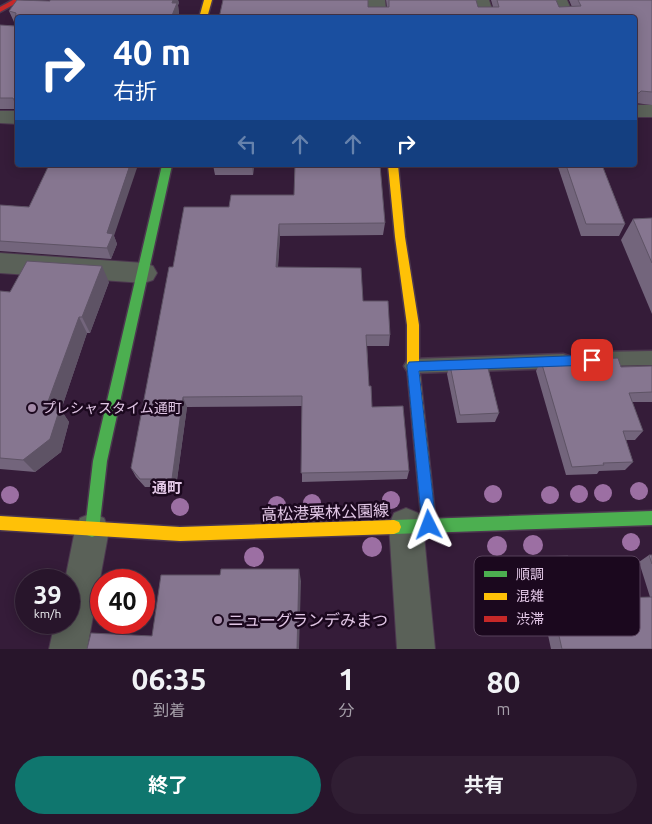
<!DOCTYPE html>
<html lang="ja">
<meta charset="utf-8">
<style>
:root{--surface:#28152b;--page:#301e33;--text:#f1f3f6;--muted:#a59fa9;--line:#443447;--accent:#0f766e}
body{margin:0;font-family:Ubuntu,"Noto Sans JP",sans-serif;background:var(--page);color:var(--text);height:100vh;display:flex;flex-direction:column;font-size:19px;white-space:nowrap}
*{box-sizing:border-box;margin:0}
p{font-size:16px;color:var(--muted)}
.icon{flex:none;width:28px;height:28px;fill:none;stroke:currentColor;stroke-width:2;stroke-linecap:round;stroke-linejoin:round}
.map{position:relative;height:649px;overflow:hidden}
.side{display:flex;flex-direction:column;background:var(--surface);flex:1}
.side>*{flex:none}
.guide{position:absolute;left:15px;top:15px;width:622px;height:152px;border-radius:5px;box-shadow:0 2px 12px #0003,0 0 0 1px var(--line);background:#1a4fa0;color:#fff;overflow:hidden}
.speed{position:absolute;left:15px;top:569px;display:flex;gap:10px;font-size:25px;font-weight:700;text-align:center}
.speed>*{display:grid;place-content:center;width:65px;height:65px;border-radius:50%;background:var(--surface);box-shadow:0 2px 12px #0003,0 0 0 1px var(--line);line-height:1}
.speed small{font-size:12px;font-weight:400}
.speed .limit{border:8px solid #d22;background:#fff;color:#111}
.pin{position:absolute;display:grid;place-items:center;width:42px;height:42px;color:#fff;margin:-21px;border-radius:10px;box-shadow:0 2px 8px #0006}
.me{position:absolute;width:55px;margin:-28px;rotate:357deg;stroke-linejoin:round;filter:drop-shadow(0 0 4px #0008)}
.turn{display:flex;align-items:center;gap:18px;height:105px;padding:0 15px;font-size:22px}
.turn .icon{width:65px;height:65px;stroke-width:2.5}
.turn b{display:block;font-size:35px;line-height:42px}
.lanes{display:flex;align-items:center;height:48px;padding:0 15px;background:#0003;justify-content:center;gap:25px;direction:ltr}
.lanes .off{opacity:.35}
.eta{display:flex;justify-content:space-evenly;align-items:center;height:85px;text-align:center}
.eta b{font-size:30px;font-weight:700;line-height:35px}
.primary-button{display:flex;gap:10px;margin-top:auto;padding:10px 15px}
.primary-button a{flex:1;height:58px;border-radius:30px;background:var(--accent);color:#fff;font-size:20px;font-weight:700;line-height:58px;text-align:center}
.primary-button a+a{background:var(--page);color:var(--text)}
.map>svg:first-child{display:block}
.lines{fill:none;stroke-linecap:round;stroke-linejoin:round}
.lane-casing{stroke:#4c374f;stroke-width:3}
.street-casing{stroke:#4c374f;stroke-width:2}
.fast-casing{stroke:#4c374f;stroke-width:3}
.slow-casing{stroke:#4c374f;stroke-width:3}
.jam-casing{stroke:#4c374f;stroke-width:3}
.lane{fill:#5a6158;fill-rule:evenodd}
.street{fill:#5a6158;fill-rule:evenodd}
.fast{fill:#4caf50;fill-rule:evenodd}
.slow{fill:#ffc107;fill-rule:evenodd}
.jam{fill:#c62828;fill-rule:evenodd}
.tree{fill:#9c6fa3}
.wall{fill:#73657c}
.shaded-wall{fill:#5e5365}
.building{fill:#867690;stroke:#5e5365}
.route{fill:#1a73e8;stroke:#114b97}
.poi-dot{fill:#a58ba9;stroke:#1b081e;stroke-width:2}
.labels{text-anchor:middle;dominant-baseline:central;stroke-width:5;stroke-linejoin:round;paint-order:stroke}
.poi-label{font-size:14px;fill:#e2c7e6;stroke:#1b081e;text-anchor:start}
.neighbourhood-label{font-size:15px;font-weight:bold;fill:#e2c7e6;stroke:#1b081e}
.near-street-label{font-size:16px;fill:#e2c7e6;stroke:#1b081e}
.near-poi-label{font-size:16px;fill:#e2c7e6;stroke:#1b081e;text-anchor:start}
.key{fill:#1b081e;stroke:#57415a;stroke-width:1}
.key-label{font-size:14px;fill:#e2c7e6}
</style>
<div class="map">
<svg width="652" height="649" viewBox="0 0 652 649">
<rect width="100%" height="100%" fill="#351c39"/>
<g class="lines">
<defs>
<g id="lane">
<polygon points="652,351 652,365 597,366 591,364 589,359 591,354 597,352"/>
<polygon points="563,354 569,356 571,361 569,366 563,368 413,373 407,371 404,366 407,361 413,359"/>
</g>
<g id="street">
<polygon points="367,0 385,0 387,18 369,18"/>
<polygon points="471,0 489,0 495,18 477,18"/>
<polygon points="549,0 567,0 575,18 557,18"/>
<rect x="635" y="105" width="17" height="12"/>
<polygon points="0,111 18,111 18,124 0,123"/>
<polygon points="0,253 144,263 153,266 157,273 153,280 144,283 0,273"/>
<polygon points="406,508 418,513 423,525 435,649 397,649 389,525 394,513"/>
<polygon points="92,513 104,518 109,530 87,649 49,649 55,622 69,622 69,580 65,580 75,530 80,518"/>
</g>
<g id="fast">
<polygon points="162,165 172,165 107,461 99,530 97,535 92,537 87,535 85,530 93,461"/>
<polygon points="652,511 652,525 394,534 389,532 387,527 389,522 394,520"/>
</g>
<g id="slow">
<polygon points="204,0 212,0 207,18 199,18"/>
<polygon points="388,165 398,165 405,237 419,325 419,366 436,525 434,530 429,532 424,530 422,525 407,366 407,325 395,237"/>
<polygon points="0,516 180,527 394,520 399,522 401,527 399,532 394,534 180,541 0,530"/>
</g>
<polygon id="jam" points="13,0 22,0 0,12 0,7"/>
</defs>
<!-- lane casing -->
<use href="#lane" class="lane-casing"/>
<!-- street casing -->
<use href="#street" class="street-casing"/>
<!-- fast casing -->
<use href="#fast" class="fast-casing"/>
<!-- slow casing -->
<use href="#slow" class="slow-casing"/>
<!-- jam casing -->
<use href="#jam" class="jam-casing"/>
<!-- lane -->
<use href="#lane" class="lane"/>
<!-- street -->
<use href="#street" class="street"/>
<!-- fast -->
<use href="#fast" class="fast"/>
<!-- slow -->
<use href="#slow" class="slow"/>
<!-- jam -->
<use href="#jam" class="jam"/>
</g>
<!-- trees -->
<g class="tree">
<circle cx="639" cy="491" r="9"/>
<circle cx="603" cy="493" r="9"/>
<circle cx="493" cy="494" r="9"/>
<circle cx="579" cy="494" r="9"/>
<circle cx="10" cy="495" r="9"/>
<circle cx="550" cy="495" r="9"/>
<circle cx="391" cy="500" r="9"/>
<circle cx="312" cy="503" r="9"/>
<circle cx="277" cy="505" r="9"/>
<circle cx="180" cy="507" r="9"/>
<circle cx="631" cy="542" r="9"/>
<circle cx="533" cy="545" r="10"/>
<circle cx="497" cy="546" r="10"/>
<circle cx="372" cy="547" r="10"/>
<circle cx="254" cy="557" r="10"/>
</g>
<!-- wall -->
<g class="wall">
<polygon points="50,0 178,0 179,3 178,5 179,14 178,18 18,18 18,109 0,109 0,25 15,26 15,23 14,22 9,11 50,1"/>
<polygon points="386,0 476,0 478,7 493,7 491,0 556,0 559,7 572,7 569,0 652,0 652,105 635,103 635,18 219,18 368,7 387,7"/>
<polygon points="213,165 254,165 253,175 215,175"/>
<polygon points="535,165 602,165 625,224 619,236 581,236 558,167 536,167"/>
<polygon points="294,195 385,223 383,235 280,236 278,267 363,301 390,335 389,346 367,346 369,386 372,407 409,471 407,479 302,482 302,406 187,407 176,487 145,487 136,477 131,468 173,267 229,207"/>
<polygon points="0,205 29,207 114,236 117,244 111,259 0,251"/>
<polygon points="652,218 652,314 621,240 633,219"/>
<polygon points="109,282 90,333 87,333 61,410 69,422 61,452 35,472 0,469 0,291 10,292"/>
<polygon points="541,361 621,367 652,366 652,402 632,402 643,431 635,440 626,440 633,462 625,470 599,471 597,474 566,475 536,371"/>
<polygon points="450,365 499,413 495,422 457,423 447,374"/>
<polygon points="649,555 652,555 652,649 551,649 533,565 541,557 579,599 650,597 639,562"/>
</g>
<!-- shaded-wall -->
<g class="shaded-wall">
<polygon points="173,0 178,0 179,3 178,5 179,14 178,18 171,18 172,3"/>
<polygon points="130,165 138,165 114,236 117,244 111,259 107,248 107,233"/>
<polygon points="252,165 254,165 253,175"/>
<polygon points="279,224 280,236 277,278 276,267"/>
<polygon points="102,266 109,282 90,333 82,317"/>
<polygon points="79,317 87,333 61,410 69,422 61,452 35,472 23,460 46,407"/>
<polygon points="183,397 187,407 176,487 172,479"/>
<polygon points="299,569 301,581 299,649 297,649"/>
</g>
<!-- building -->
<g class="building">
<polygon points="17,0 50,1 50,0 173,0 172,3 177,3 171,18 18,18 18,102 15,102 13,98 0,98 0,25 15,26 16,13 9,11"/>
<polygon points="223,0 368,0 368,7 389,7 389,0 476,0 478,7 499,7 497,0 556,0 559,7 581,6 578,0 652,0 652,92 641,91 639,93 635,93 635,18 219,18"/>
<polygon points="49,165 130,165 107,233 113,234 107,248 0,241 0,205 29,207"/>
<polygon points="295,165 380,165 385,223 279,224 276,267 361,268 363,301 388,301 390,335 366,335 369,386 371,386 372,407 403,406 409,471 301,473 302,396 183,397 172,479 140,479 131,468 169,267 173,267 184,207 229,207 231,195 294,195"/>
<polygon points="566,165 602,165 625,224 586,224"/>
<polygon points="652,218 652,263 633,219"/>
<polygon points="27,261 102,266 82,317 79,317 46,407 60,408 50,439 23,460 0,458 0,291 10,292"/>
<polygon points="618,358 621,367 652,366 652,392 629,393 643,431 623,431 633,462 603,463 604,465 572,467 541,361"/>
<polygon points="487,364 499,413 460,415 450,365"/>
<polygon points="649,555 652,555 652,564"/>
<polygon points="568,556 579,599 652,597 652,649 562,649 541,557"/>
<polygon points="221,569 299,569 297,649 87,649 91,633 152,636 161,575 220,575"/>
</g>
<!-- route -->
<polygon class="route" points="592,355 596,356 598,360 596,363 592,365 419,371 436,525 434,530 429,532 424,530 422,525 407,366 409,362"/>
<!-- markers -->
<g class="poi-dot">
<circle cx="32" cy="408" r="5"/>
<circle cx="218" cy="620" r="5"/>
</g>
<g class="labels">
<!-- poi labels -->
<g class="poi-label">
<text x="42" y="408">プレシャスタイム通町</text>
</g>
<!-- neighbourhood labels -->
<g class="neighbourhood-label">
<text x="167" y="487">通町</text>
</g>
<!-- near-street labels -->
<g class="near-street-label">
<text transform="translate(325 512) rotate(-2)">高松港栗林公園線</text>
</g>
<!-- near-poi labels -->
<g class="near-poi-label">
<text x="228" y="620">ニューグランデみまつ</text>
</g>
</g>
<!-- legend -->
<rect x="474" y="556" width="166" height="80" rx="8" class="key"/>
<rect x="484" y="571" width="23" height="6" fill="#4caf50"/>
<rect x="484" y="593" width="23" height="7" fill="#ffc107"/>
<rect x="484" y="616" width="23" height="6" fill="#c62828"/>
<g class="key-label">
<text x="516" y="579">順調</text>
<text x="516" y="601">混雑</text>
<text x="516" y="624">渋滞</text>
</g>
</svg>
<div class="speed"><div>39<small>km/h</small></div><div class="limit">40</div></div>
<div class="pin" style="left:592px;top:360px;background:#d93025"><svg class="icon" aria-label="arrive" viewBox="0 0 24 24"><path d="M6 21V4h12l-3 4 3 4H6"/></svg></div>
<svg class="me" style="left:429px;top:525px" viewBox="-20 -20 40 40"><path d="M0-17L14 15 0 8-14 15z" fill="#1a73e8" stroke="#fff" stroke-width="4"/></svg>
<div class="guide">
<div class="turn"><svg class="icon" aria-label="right" viewBox="0 0 24 24"><path d="M7 20v-9h11M14 6l5 5-5 5"/></svg><div><b>40 m</b>右折</div></div>
<div class="lanes"><svg class="icon off" aria-label="left" viewBox="0 0 24 24"><path d="M17 20v-9H6M10 6l-5 5 5 5"/></svg><svg class="icon off" aria-label="ahead" viewBox="0 0 24 24"><path d="M12 20V5M6 11l6-6 6 6"/></svg><svg class="icon off" aria-label="ahead" viewBox="0 0 24 24"><path d="M12 20V5M6 11l6-6 6 6"/></svg><svg class="icon" aria-label="right" viewBox="0 0 24 24"><path d="M7 20v-9h11M14 6l5 5-5 5"/></svg></div>
</div>
</div>
<section class="side">
<div class="eta">
<div><b>06:35</b><p>到着</p></div>
<div><b>1</b><p>分</p></div>
<div><b>80</b><p>m</p></div>
</div>
<div class="primary-button"><a>終了</a><a>共有</a></div>
</section>
